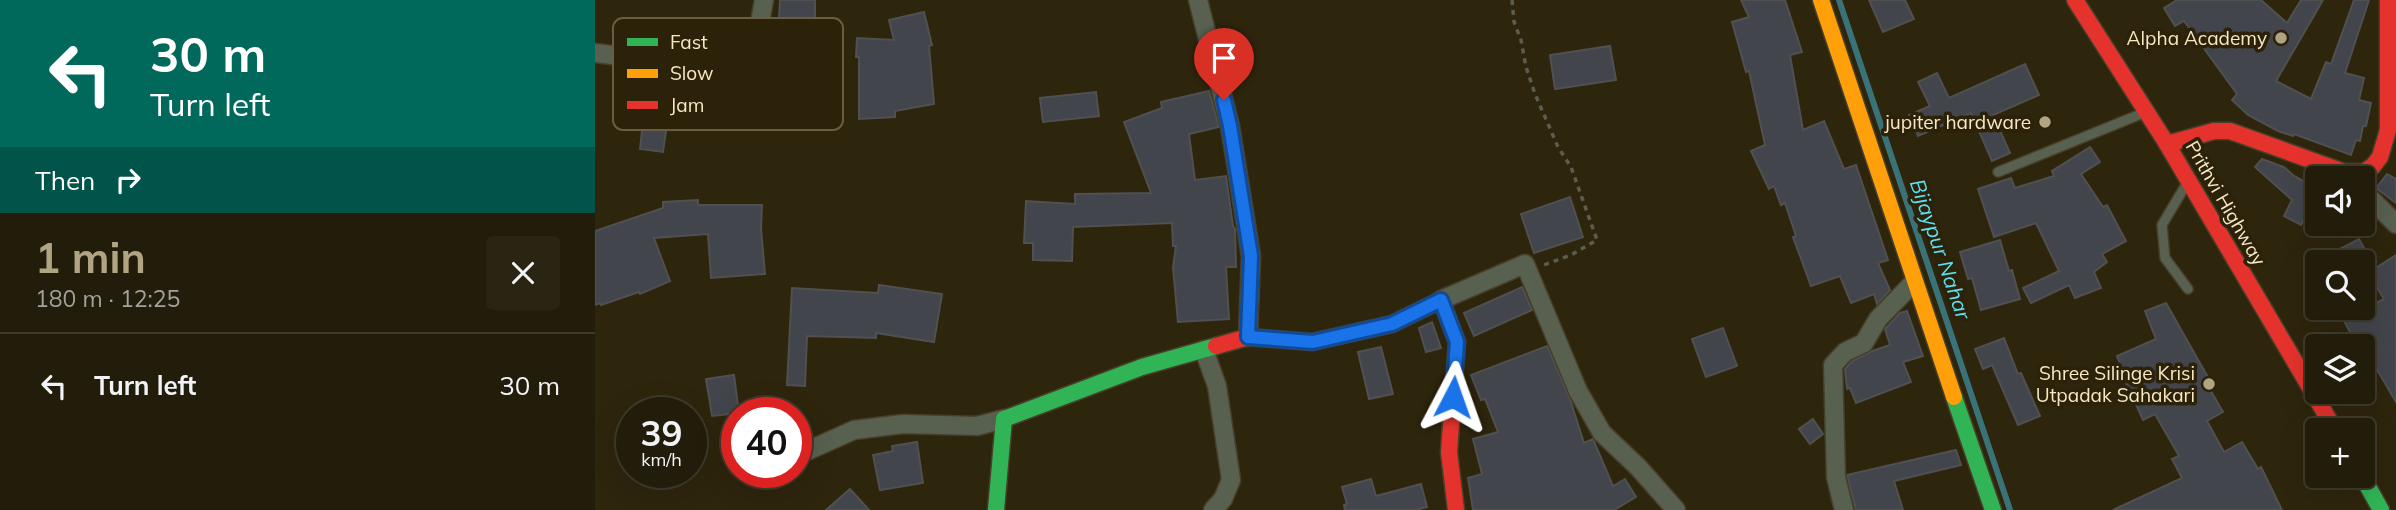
<!DOCTYPE html>
<meta charset="utf-8">
<style>
:root{--surface:#221c0a;--page:#2a2513;--text:#f1f3f6;--muted:#a2a19c;--line:#3f3a2b;--accent:#b1a483}
body{margin:0;font-family:Mulish,sans-serif;background:var(--page);color:var(--text);height:100vh;display:flex;flex-direction:column;font-size:26px;white-space:nowrap}
*{box-sizing:border-box;margin:0}
p{font-size:23px;color:var(--muted)}
.icon{flex:none;width:38px;height:38px;fill:none;stroke:currentColor;stroke-width:2;stroke-linecap:round;stroke-linejoin:round}
.map{position:relative;flex:1;overflow:hidden}
.drawer{display:flex;flex-direction:column;background:var(--surface);width:595px}
.drawer>*{flex:none}
.top-card{background:#00695c;color:#fff;overflow:hidden}
.fabs{position:absolute;left:1710px;top:166px;display:grid;gap:14px}
.fabs a{display:grid;place-items:center;width:70px;height:70px;border-radius:7px;background:var(--surface);box-shadow:0 7px 28px #0002,0 0 0 2px var(--line);font-size:35px}
.speed{position:absolute;left:21px;top:397px;display:flex;gap:14px;font-size:35px;font-weight:700;text-align:center}
.speed>*{display:grid;place-content:center;width:91px;height:91px;border-radius:50%;background:var(--surface);box-shadow:0 7px 28px #0002,0 0 0 2px var(--line);line-height:1}
.speed small{font-size:18px;font-weight:400}
.speed .limit{border:10px solid #d22;background:#fff;color:#111}
.pin{position:absolute;display:grid;place-items:center;width:60px;height:60px;color:#fff;margin:-72px -30px;border-radius:50% 50% 50% 0;rotate:-45deg;box-shadow:0 0 7px #0007}
.pin .icon{rotate:45deg}
.me{position:absolute;width:77px;margin:-38px;rotate:4deg;stroke-linejoin:round;filter:drop-shadow(0 0 5px #0008)}
.turn{display:flex;align-items:center;gap:24px;height:147px;padding:0 35px;font-size:32px}
.turn .icon{width:91px;height:91px;stroke-width:2.5}
.turn b{display:block;font-size:49px;line-height:60px}
.then{display:flex;align-items:center;height:66px;padding:0 35px;background:#0003;gap:14px;font-size:26px}
.round{display:grid;place-items:center;flex:none;width:74px;height:74px;border-radius:7px;background:var(--page)}
.summary{display:flex;align-items:center;justify-content:space-between;height:119px;padding:0 35px}
h1{font-size:42px;font-weight:700;line-height:52px;color:var(--accent)}
ul{padding:0;list-style:none}
li{display:flex;align-items:center;gap:21px;height:105px;padding:0 35px;border-top:2px solid var(--line)}
li div{flex:1}
li b{display:block;font-size:26px}
li em{font-style:normal}
main{display:flex;flex:1;min-height:0}
.map>svg:first-child{display:block}
.lines{fill:none;stroke-linecap:round;stroke-linejoin:round}
.stream{stroke:#397278;stroke-width:6}
.building{fill:#43454d;stroke:#505051;stroke-width:2}
.lane-casing{stroke:#483f29;stroke-width:12}
.street-casing{stroke:#483f29;stroke-width:21}
.fast-casing{stroke:#483f29;stroke-width:19}
.slow-casing{stroke:#483f29;stroke-width:19}
.jam-casing{stroke:#483f29;stroke-width:19}
.path{stroke:#5c5d4e;stroke-width:3.5;stroke-dasharray:5 5;stroke-linecap:butt}
.lane{stroke:#586050;stroke-width:9}
.street{stroke:#586050;stroke-width:18}
.fast{stroke:#30b455;stroke-width:16}
.slow{stroke:#ff9f0a;stroke-width:16}
.jam{stroke:#e5322d;stroke-width:16}
.route-casing{stroke:#114b97;stroke-width:18}
.route{stroke:#1a73e8;stroke-width:12}
.poi-dot{fill:#b1a483;stroke:#2c220a;stroke-width:2.5}
.labels{text-anchor:middle;dominant-baseline:central;stroke-width:7;stroke-linejoin:round;paint-order:stroke}
.poi-label{font-size:19px;fill:#f8e8c3;stroke:#2c220a;text-anchor:end}
.street-label{font-size:19px;fill:#f8e8c3;stroke:#2c220a}
.water-label{font-size:21px;font-style:italic;fill:#5ae1f2;stroke:#2c220a}
.key{fill:#2c220a;stroke:#695d42;stroke-width:2}
.key-label{font-size:19px;fill:#f8e8c3}
</style>
<main>
<section class="drawer">
<div class="top-card">
<div class="turn"><svg class="icon" aria-label="left" viewBox="0 0 24 24"><path d="M17 20v-9H6M10 6l-5 5 5 5"/></svg><div><b>30 m</b>Turn left</div></div>
<div class="then">Then<svg class="icon" aria-label="right" viewBox="0 0 24 24"><path d="M7 20v-9h11M14 6l5 5-5 5"/></svg></div>
</div>
<div class="summary"><div><h1>1 min</h1><p>180 m · 12:25</p></div><a class="round"><svg class="icon" aria-label="close" viewBox="0 0 24 24"><path d="M6 6l12 12M18 6L6 18"/></svg></a></div>
<ul>
<li><svg class="icon" aria-label="left" viewBox="0 0 24 24"><path d="M17 20v-9H6M10 6l-5 5 5 5"/></svg><div><b>Turn left</b></div><em>30 m</em></li>
</ul>
</section>
<div class="map">
<svg width="1801" height="510" viewBox="0 0 1801 510">
<rect width="100%" height="100%" fill="#2e250d"/>
<g class="lines">
<!-- stream -->
<polyline class="stream" points="1244,0 1415,510"/>
</g>
<!-- building -->
<g class="building">
<polygon points="185,0 220,0 220,18 217,18 217,37 183,37"/>
<polygon points="1146,0 1190,0 1207,52 1195,55 1208,130 1229,121 1249,169 1261,165 1293,260 1283,263 1295,290 1282,304 1279,294 1256,303 1245,276 1216,286 1198,237 1201,236 1190,203 1186,205 1179,186 1174,189 1156,151 1170,145 1154,71 1151,72 1137,22 1154,17"/>
<polygon points="1274,0 1310,0 1319,19 1288,32"/>
<polygon points="1582,0 1666,0 1692,23 1706,0 1728,0 1681,81 1716,99 1731,62 1736,64 1759,0 1774,0 1750,73 1769,78 1764,100 1776,103 1771,126 1768,126 1765,141 1761,140 1756,155 1699,134 1698,136 1683,131 1653,115 1637,100 1642,94 1589,21 1580,26 1569,8"/>
<polygon points="329,12 337,45 334,46 339,104 300,111 300,117 264,119 264,57 261,57 262,38 299,40 294,20"/>
<polygon points="1015,46 1021,80 960,89 955,55"/>
<polygon points="1430,64 1444,95 1398,115 1415,153 1397,161 1376,113 1323,136 1314,115 1335,106 1323,82 1342,73 1354,98"/>
<polygon points="614,91 624,127 594,134 600,180 631,176 638,226 640,229 641,267 631,267 634,319 583,322 578,267 581,246 578,246 577,223 478,227 477,261 438,260 438,243 429,243 431,201 480,204 480,194 556,193 529,122 567,108 566,102"/>
<polygon points="501,92 504,116 448,122 445,98"/>
<polygon points="48,122 72,124 68,152 45,149"/>
<polygon points="1495,147 1505,162 1486,174 1508,207 1512,205 1531,241 1507,254 1512,262 1499,272 1506,288 1480,298 1474,285 1436,303 1428,288 1464,271 1441,223 1399,237 1383,189 1416,178 1420,188 1459,176 1457,171"/>
<polygon points="1667,159 1689,167 1699,176 1722,188 1722,223 1710,217 1706,225 1689,216 1697,200 1660,167"/>
<polygon points="1792,174 1801,179 1801,203 1781,188"/>
<polygon points="975,197 988,237 939,253 926,214"/>
<polygon points="103,200 103,205 167,205 166,228 170,274 116,278 113,234 59,238 75,281 45,294 44,292 6,305 5,303 0,305 0,231 68,208 68,202"/>
<polygon points="1764,239 1777,262 1748,262 1741,251"/>
<polygon points="1405,240 1414,271 1417,270 1425,299 1386,310 1377,278 1373,279 1365,252"/>
<polygon points="1801,255 1801,402 1760,332 1756,334 1748,319 1789,299 1773,273"/>
<polygon points="284,285 347,294 339,342 281,333 281,338 212,336 210,386 192,385 197,288 283,293"/>
<polygon points="927,287 937,310 879,336 869,313"/>
<polygon points="1571,303 1614,379 1610,381 1628,412 1612,421 1629,452 1647,442 1663,469 1666,467 1687,510 1518,510 1587,478 1577,459 1584,456 1560,414 1548,420 1526,372 1528,371 1522,356 1561,339 1550,311"/>
<polygon points="1312,311 1328,356 1308,362 1316,382 1261,403 1255,388 1252,389 1250,369 1257,361 1277,351 1295,345 1290,329 1305,313"/>
<polygon points="837,322 846,348 831,352 824,328"/>
<polygon points="1128,328 1142,366 1111,377 1097,339"/>
<polygon points="1409,338 1423,374 1426,373 1445,416 1423,425 1397,365 1388,369 1380,349"/>
<polygon points="952,346 975,399 989,443 998,439 1018,486 1030,479 1041,497 1019,510 878,510 873,478 887,474 878,439 903,432 890,399 886,400 876,375"/>
<polygon points="786,347 798,394 774,399 763,352"/>
<polygon points="139,375 144,413 117,416 111,379"/>
<polygon points="1218,419 1228,434 1215,444 1204,429"/>
<polygon points="322,442 328,483 285,490 278,455 298,451 297,446"/>
<polygon points="1361,450 1366,465 1299,481 1308,510 1261,510 1252,475"/>
<polygon points="776,479 781,496 826,484 832,507 821,510 750,510 749,505 752,504 747,487"/>
<polygon points="255,489 274,510 231,510"/>
</g>
<g class="lines">
<defs>
<g id="lane">
<polyline points="1403,172 1546,114"/>
<polyline points="1589,188 1567,225 1570,258 1593,289"/>
</g>
<g id="street">
<polyline points="603,0 635,126 656,256 653,337"/>
<polyline points="0,53 97,65 158,61 169,0"/>
<polyline points="1768,191 1801,224"/>
<polyline points="846,300 930,264 983,391 1007,433 1043,467 1081,510"/>
<polyline points="609,350 622,386 636,480 628,499 618,510"/>
<polyline points="201,456 259,430 308,424 382,426 409,419"/>
<polyline points="162,474 164,472"/>
<polyline points="1249,510 1241,477 1238,365 1250,352 1269,343 1283,319 1319,282"/>
</g>
<g id="fast">
<polyline points="1359,397 1398,510"/>
<polyline points="1767,476 1786,510"/>
<polyline points="401,510 409,419 547,367 621,346"/>
</g>
<polyline id="slow" points="1226,0 1359,397"/>
<g id="jam">
<polyline points="1480,0 1572,144 1740,430"/>
<polyline points="1572,144 1619,131 1635,131 1749,172 1769,172 1778,166 1785,157 1793,130 1793,0"/>
<polyline points="621,346 653,337 717,342 797,324 846,300 862,342 854,452 861,510"/>
</g>
</defs>
<!-- lane casing -->
<use href="#lane" class="lane-casing"/>
<!-- street casing -->
<use href="#street" class="street-casing"/>
<!-- fast casing -->
<use href="#fast" class="fast-casing"/>
<!-- slow casing -->
<use href="#slow" class="slow-casing"/>
<!-- jam casing -->
<use href="#jam" class="jam-casing"/>
<!-- path -->
<polyline class="path" points="917,0 919,22 926,40 931,67 940,94 963,147 976,167 1002,240 976,255 949,265"/>
<!-- lane -->
<use href="#lane" class="lane"/>
<!-- street -->
<use href="#street" class="street"/>
<!-- fast -->
<use href="#fast" class="fast"/>
<!-- slow -->
<use href="#slow" class="slow"/>
<!-- jam -->
<use href="#jam" class="jam"/>
</g>
<g class="lines">
<defs>
<polyline id="route" points="629,100 635,126 656,256 653,337 718,342 797,324 846,300 862,342 858,397"/>
</defs>
<!-- route casing -->
<use href="#route" class="route-casing"/>
<!-- route -->
<use href="#route" class="route"/>
</g>
<!-- markers -->
<g class="poi-dot">
<circle cx="1686" cy="38" r="7"/>
<circle cx="1450" cy="122" r="7"/>
<circle cx="1614" cy="384" r="7"/>
</g>
<g class="labels">
<!-- poi labels -->
<g class="poi-label">
<text x="1672" y="38">Alpha Academy</text>
<text x="1436" y="122">jupiter hardware</text>
<text x="1600" y="373">Shree Silinge Krisi<tspan x="1600" dy="22">Utpadak Sahakari</tspan></text>
</g>
<!-- street labels -->
<g class="street-label">
<text transform="translate(1631 203) rotate(60)">Prithvi Highway</text>
</g>
<!-- water labels -->
<g class="water-label">
<text transform="translate(1346 249) rotate(71)">Bijaypur Nahar</text>
</g>
</g>
<!-- legend -->
<rect x="18" y="18" width="230" height="112" rx="10" class="key"/>
<rect x="32" y="38" width="31" height="8" fill="#30b455"/>
<rect x="32" y="69" width="31" height="9" fill="#ff9f0a"/>
<rect x="32" y="101" width="31" height="8" fill="#e5322d"/>
<g class="key-label">
<text x="75" y="49">Fast</text>
<text x="75" y="80">Slow</text>
<text x="75" y="112">Jam</text>
</g>
</svg>
<div class="fabs">
<a><svg class="icon" aria-label="sound" viewBox="0 0 24 24"><path d="M4 9h4l5-4v14l-5-4H4zM17 9q2 3 0 6"/></svg></a>
<a><svg class="icon" aria-label="search" viewBox="0 0 24 24"><circle cx="10" cy="10" r="6"/><path d="M15 15l6 6"/></svg></a>
<a><svg class="icon" aria-label="layers" viewBox="0 0 24 24"><path d="M12 4l9 5-9 5-9-5zM3 14l9 5 9-5"/></svg></a>
<a>+</a>
</div>
<div class="speed"><div>39<small>km/h</small></div><div class="limit">40</div></div>
<div class="pin" style="left:629px;top:100px;background:#d93025"><svg class="icon" aria-label="arrive" viewBox="0 0 24 24"><path d="M6 21V4h12l-3 4 3 4H6"/></svg></div>
<svg class="me" style="left:858px;top:397px" viewBox="-20 -20 40 40"><path d="M0-17L14 15 0 8-14 15z" fill="#1a73e8" stroke="#fff" stroke-width="4"/></svg>
</div>
</main>
